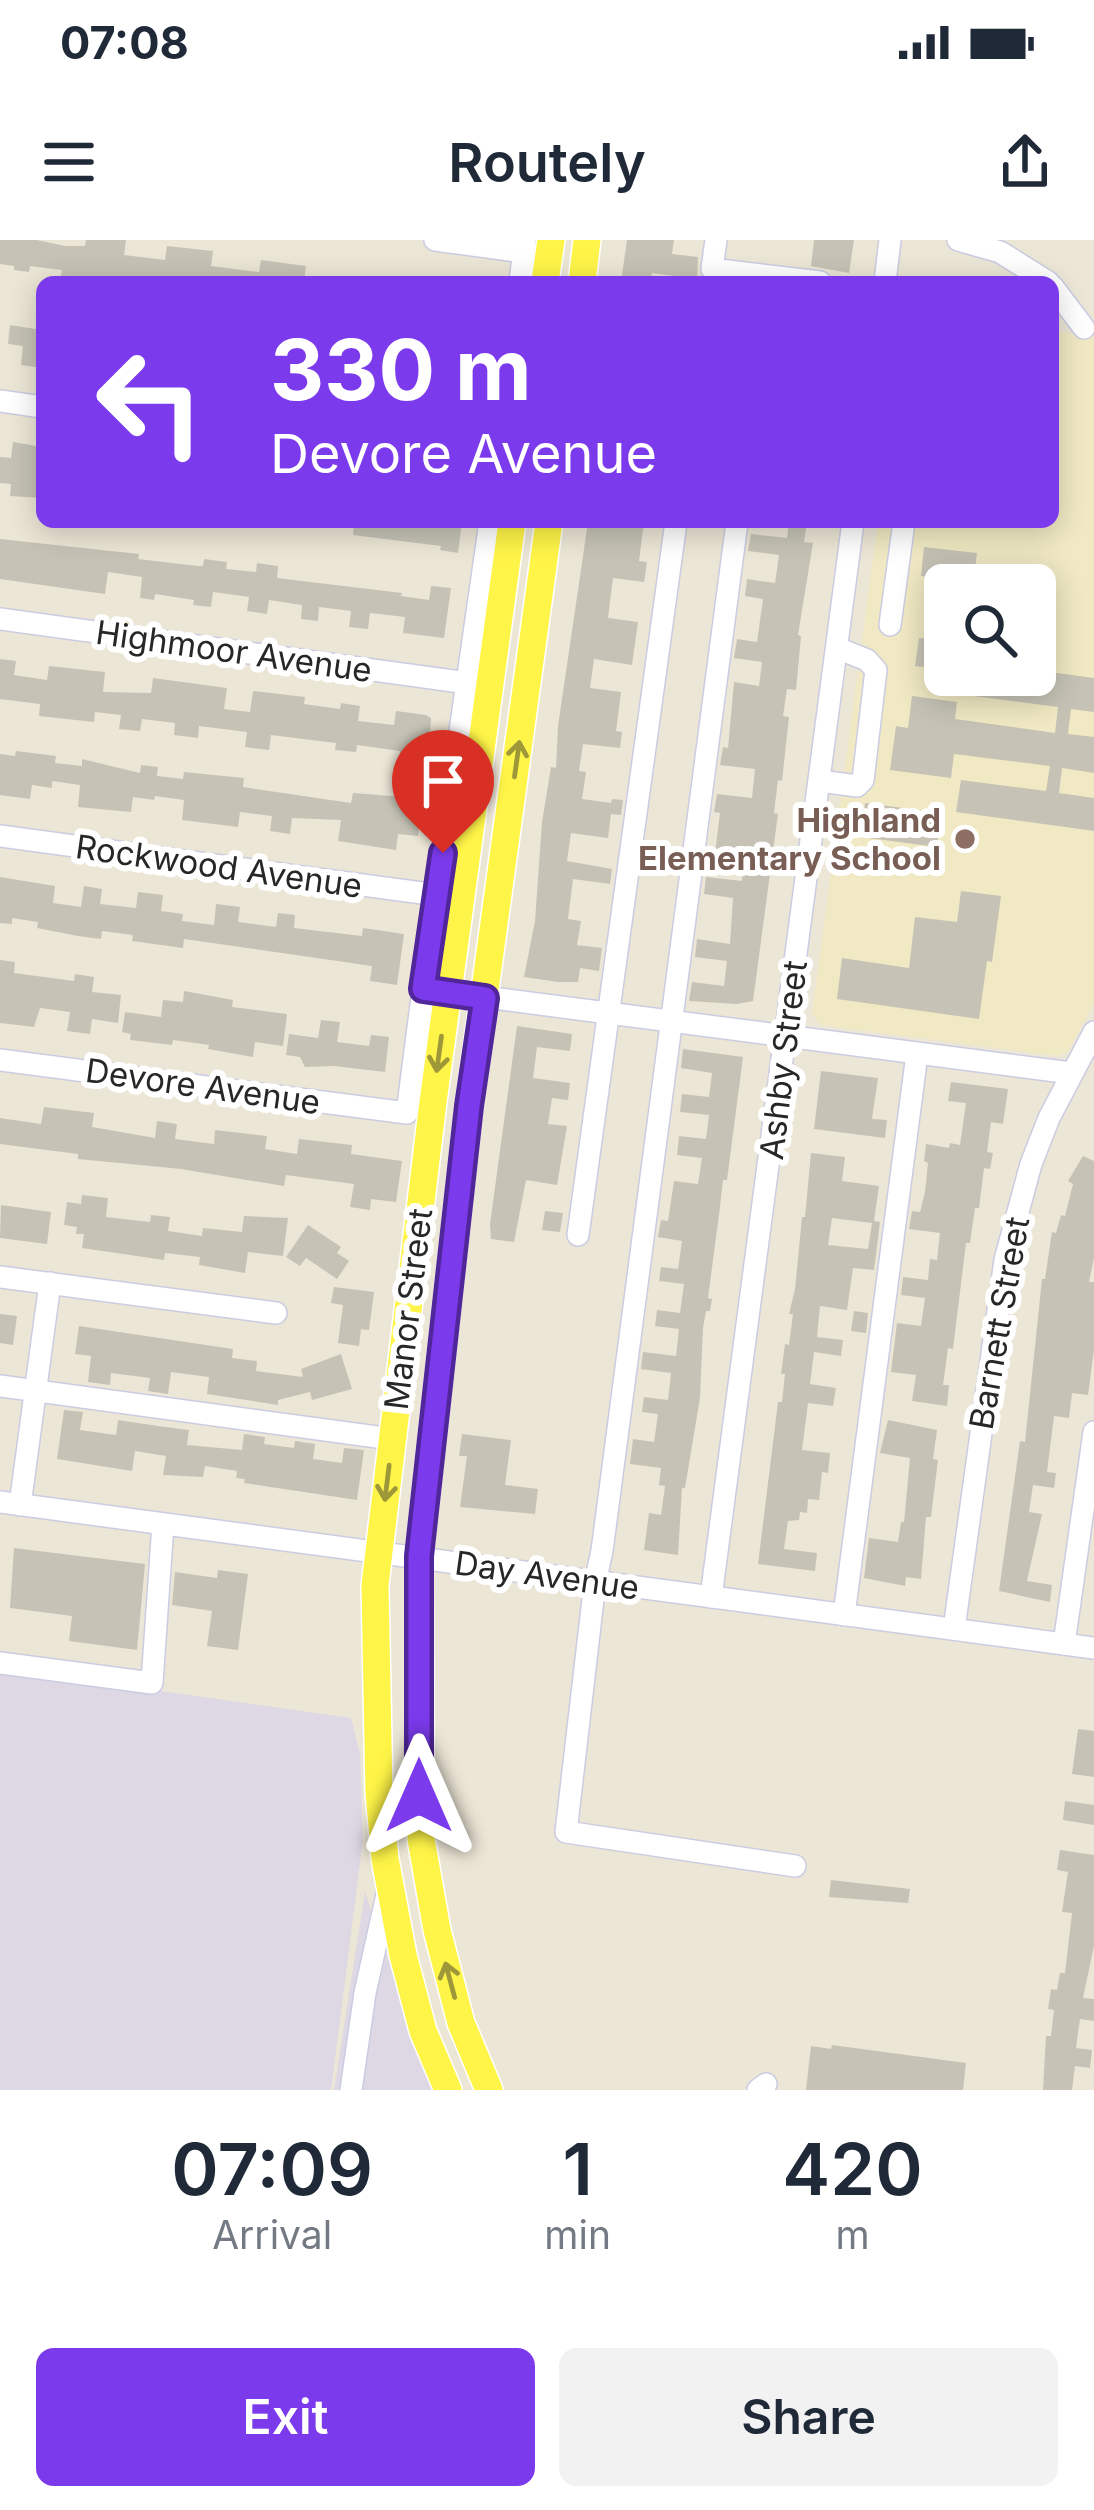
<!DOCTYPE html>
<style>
:root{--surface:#fff;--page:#f2f2f3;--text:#1f2937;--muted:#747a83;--accent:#7c3aed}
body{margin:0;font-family:Inter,sans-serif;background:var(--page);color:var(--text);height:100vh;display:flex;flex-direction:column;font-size:45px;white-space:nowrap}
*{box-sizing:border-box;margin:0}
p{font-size:39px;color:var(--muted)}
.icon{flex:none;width:66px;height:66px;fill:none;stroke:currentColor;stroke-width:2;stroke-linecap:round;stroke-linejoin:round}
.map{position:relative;height:1850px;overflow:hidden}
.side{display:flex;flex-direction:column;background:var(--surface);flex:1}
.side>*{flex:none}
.banner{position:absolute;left:36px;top:36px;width:1023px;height:252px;border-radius:18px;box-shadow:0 6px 30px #0003;background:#7c3aed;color:#fff;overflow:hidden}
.fabs{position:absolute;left:924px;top:324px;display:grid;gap:24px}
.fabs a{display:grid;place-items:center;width:132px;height:132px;border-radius:18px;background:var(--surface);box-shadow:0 6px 30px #0003;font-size:60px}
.pin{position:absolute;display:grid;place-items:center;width:102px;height:102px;color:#fff;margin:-123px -51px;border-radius:50% 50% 50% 0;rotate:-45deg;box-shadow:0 0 12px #0007}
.pin .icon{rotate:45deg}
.me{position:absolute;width:132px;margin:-66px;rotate:0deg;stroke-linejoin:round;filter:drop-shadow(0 0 9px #0008)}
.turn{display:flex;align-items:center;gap:42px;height:252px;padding:0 36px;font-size:54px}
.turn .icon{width:156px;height:156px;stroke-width:2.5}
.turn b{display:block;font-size:84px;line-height:102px}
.eta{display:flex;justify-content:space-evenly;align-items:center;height:204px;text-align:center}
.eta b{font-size:72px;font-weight:600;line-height:84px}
.button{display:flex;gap:24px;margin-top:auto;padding:24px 36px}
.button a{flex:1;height:138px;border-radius:18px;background:var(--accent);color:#fff;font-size:48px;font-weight:600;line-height:138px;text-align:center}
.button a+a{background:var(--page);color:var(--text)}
.status{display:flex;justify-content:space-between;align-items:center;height:84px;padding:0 60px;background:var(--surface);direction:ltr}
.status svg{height:33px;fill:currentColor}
header{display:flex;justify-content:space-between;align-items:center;height:156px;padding:0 36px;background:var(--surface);font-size:54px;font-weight:600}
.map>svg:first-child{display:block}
.industrial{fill:#ddd8e3}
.education{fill:#f0e9c3;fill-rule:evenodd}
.building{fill:#c6c3b6;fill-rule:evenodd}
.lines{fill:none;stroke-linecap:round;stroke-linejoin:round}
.minor-casing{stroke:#cbcce2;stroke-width:24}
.major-casing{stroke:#fff;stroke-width:30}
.minor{stroke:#fff;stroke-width:21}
.major{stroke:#fff548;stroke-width:27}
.oneway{stroke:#9e9839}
.route-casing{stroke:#51269a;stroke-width:30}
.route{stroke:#7c3aed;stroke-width:21}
.education-dot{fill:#8d6e63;stroke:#fff;stroke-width:4.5}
.labels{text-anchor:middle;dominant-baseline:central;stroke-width:12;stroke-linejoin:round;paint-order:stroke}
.street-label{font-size:33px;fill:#272727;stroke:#fff}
.education-label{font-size:33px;font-weight:bold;fill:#785e54;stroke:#fff;text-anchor:end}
</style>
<div class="status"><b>07:08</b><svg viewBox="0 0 49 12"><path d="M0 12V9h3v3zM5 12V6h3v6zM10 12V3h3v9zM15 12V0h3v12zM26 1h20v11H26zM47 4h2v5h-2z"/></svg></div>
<header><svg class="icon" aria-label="menu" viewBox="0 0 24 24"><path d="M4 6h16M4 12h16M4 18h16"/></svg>Routely<svg class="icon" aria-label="share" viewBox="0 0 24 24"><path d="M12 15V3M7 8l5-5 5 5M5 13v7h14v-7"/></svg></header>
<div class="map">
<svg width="1094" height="1850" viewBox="0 0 1094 1850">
<rect width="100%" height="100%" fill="#ece6d6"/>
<!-- industrial -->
<g class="industrial">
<polygon points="0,1428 351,1478 360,1514 363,1600 331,1850 0,1850"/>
<polygon points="365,1652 434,1850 334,1850"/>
</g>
<!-- education -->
<path class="education" d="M 1053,91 L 1094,97 L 1094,763 L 1068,811 L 1059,816 L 822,785 L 812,774 L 878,282 L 1053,282 ZM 945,345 L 1035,345 L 1035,435 L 945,435 Z"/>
<!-- building -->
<g class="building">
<polygon points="0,0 37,0 65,6 85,6 86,0 126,0 124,15 165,20 167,6 213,11 211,26 259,32 261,20 306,26 304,42 109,42 61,36 62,30 30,26 29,32 14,30 14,26 0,24"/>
<polygon points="627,0 674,0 672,14 698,17 697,39 652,33 650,42 621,42"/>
<polygon points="814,0 854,0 849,33 811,26"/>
<polygon points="10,85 42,90 42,128 21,125 23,106 8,104"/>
<polygon points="13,202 42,207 42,258 10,256 11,244 0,243 0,217 11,218"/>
<polygon points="354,282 462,282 458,313 440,310 441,306 353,295"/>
<polygon points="588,282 644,282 639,321 647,322 644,342 613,338 608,378 638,382 632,425 594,419 590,448 621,452 616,491 622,492 620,508 583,504 579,531 586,532 582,559 611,563 612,559 623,560 621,575 611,574 608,598 571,593 567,621 612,629 610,644 573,639 568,679 581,681 577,705 602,708 599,731 580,728 578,742 558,742 524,737 535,681 542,582 551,527 556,528 558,486"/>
<polygon points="789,282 807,282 804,302 813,303 798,395 801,396 796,450 787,449 783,476 789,477 782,541 778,540 774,573 778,574 753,761 737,764 689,761 692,742 724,746 727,721 695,717 697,699 730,704 733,658 704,654 706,637 742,641 745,617 715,613 720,573 714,572 717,554 752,558 755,529 720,525 723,507 728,508 734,442 759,446 762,422 734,418 737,399 757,402 763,359 745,356 747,339 775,343 779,315 748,311 751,294 787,298"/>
<polygon points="0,299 139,314 138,319 198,326 203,326 204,319 227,322 226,329 256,332 257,323 278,326 277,338 402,353 401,356 429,360 431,346 451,348 444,398 403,393 405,377 370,373 368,389 349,387 351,371 319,367 318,381 301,379 302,365 269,360 267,374 247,371 249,357 213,352 211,367 193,365 194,360 155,354 154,360 140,358 142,337 108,332 105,354 0,339"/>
<polygon points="924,307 977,313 975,329 1025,335 1026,329 1044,331 1042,345 944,345 944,339 921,336"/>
<polygon points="919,398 945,399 945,424 941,424 941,429 915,426"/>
<polygon points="0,419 16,421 14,435 47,440 49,426 105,432 103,452 151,453 153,438 227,448 224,469 250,472 253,451 305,457 304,464 340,469 341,463 360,466 358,481 394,485 396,471 426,475 431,478 427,541 406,538 408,524 399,523 400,511 357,505 356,512 335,510 336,503 271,495 269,510 245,507 247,492 199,486 198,498 174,495 175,483 142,479 140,491 119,489 121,475 95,472 94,482 39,476 40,464 0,459"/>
<polygon points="1035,430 1094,438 1094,472 1071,469 1068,494 1094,497 1094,533 1062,528 1059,553 1094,558 1094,591 956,572 961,540 1046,551 1050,526 954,514 951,538 890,530 896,486 908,488 912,456 957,462 955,479 1055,493 1058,467 973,456 975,435 1035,435"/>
<polygon points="16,511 56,516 55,523 82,526 82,519 140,533 141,525 158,527 157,536 183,539 184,532 244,538 243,547 351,563 353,553 405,557 404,568 421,570 418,596 398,594 396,610 338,601 341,580 292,578 290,594 270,591 272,576 240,572 238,587 182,580 184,560 155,556 154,560 133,557 131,572 78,567 80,545 52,541 52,548 32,545 30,559 0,555 0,514 15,516"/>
<polygon points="865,563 941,573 937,607 861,597"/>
<polygon points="0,637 55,646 53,663 81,667 84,646 102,649 100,664 136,668 138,652 163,655 161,671 183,674 182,681 214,685 216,664 240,667 238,682 276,687 278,673 295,675 294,688 362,696 363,688 404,694 397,745 370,741 372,726 184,699 183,708 132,701 133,695 102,691 101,699 78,696 37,688 38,682 12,678 12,684 0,683"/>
<polygon points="961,651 1001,656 992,722 987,721 979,779 837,759 842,718 909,728 915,677 957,682"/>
<polygon points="0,720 15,722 14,733 74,741 75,734 94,737 92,752 121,755 118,783 92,779 90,794 67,791 70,772 40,768 34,787 0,783"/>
<polygon points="184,751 233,760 232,767 287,774 283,806 255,802 253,817 208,809 209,805 173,800 172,805 130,800 131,794 122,792 125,772 161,777 163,760 183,762"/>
<polygon points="321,780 340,782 337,802 369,806 371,795 389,797 385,832 334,826 305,827 300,817 286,815 289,794 318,798"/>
<polygon points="517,786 572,794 570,811 537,807 533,838 570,843 568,860 552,858 548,884 567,886 557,945 526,940 514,1002 491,999 490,984"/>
<polygon points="683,809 743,817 727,940 723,940 720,967 708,1058 712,1059 710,1071 706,1071 703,1088 700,1158 685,1248 682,1248 678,1315 644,1310 649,1273 661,1275 665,1246 659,1245 661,1228 630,1224 633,1199 654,1202 658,1174 642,1172 644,1157 668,1160 671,1133 641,1129 643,1112 676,1116 679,1089 655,1086 657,1070 680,1073 684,1044 659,1041 661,1027 678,1029 682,1001 658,997 661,980 668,981 674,941 698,944 702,918 677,915 679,896 706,899 709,875 680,872 682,854 709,857 712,833 681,828"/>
<polygon points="821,831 878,838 872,879 887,880 885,898 814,889"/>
<polygon points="951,842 1008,849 1003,884 991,882 987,912 993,913 990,929 984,928 979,968 975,968 970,1003 966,1003 953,1109 948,1108 943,1145 949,1145 947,1166 912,1161 916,1135 891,1132 897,1083 921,1086 925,1058 901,1055 903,1037 928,1040 930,1019 937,1020 940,993 909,989 912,971 920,972 925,952 928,923 924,921 926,904 949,908 950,903 960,905 966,863 948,861"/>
<polygon points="44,867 94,873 92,887 155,898 157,881 177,884 175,899 214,904 215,890 267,896 265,909 297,914 299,899 352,905 351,914 402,921 396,962 371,959 370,970 350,967 354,944 286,935 284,946 181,929 78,919 78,914 0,904 0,878 41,884"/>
<path d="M 811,913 L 845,917 L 842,941 L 879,946 L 874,981 L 880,982 L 874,1030 L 853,1028 L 847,1070 L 820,1066 L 817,1097 L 843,1100 L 841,1116 L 814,1112 L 810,1144 L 836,1148 L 833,1166 L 808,1163 L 802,1210 L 830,1213 L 828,1233 L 822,1232 L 819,1260 L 808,1259 L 807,1273 L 800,1272 L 799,1280 L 788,1281 L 784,1309 L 817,1313 L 815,1331 L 758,1324 L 778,1162 L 782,1162 L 785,1134 L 781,1134 L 785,1104 L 789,1105 L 793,1074 L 789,1074 L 795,1049 L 802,977 L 805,977 ZM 832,978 L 872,983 L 868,1009 L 828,1005 Z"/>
<polygon points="1083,916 1094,921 1094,1018 1089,1042 1094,1042 1094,1110 1088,1155 1072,1153 1069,1178 1054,1176 1047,1232 1056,1233 1054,1248 1033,1245 1029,1272 1042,1274 1027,1341 1052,1345 1050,1362 999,1351 1020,1201 1025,1202 1042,1039 1045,1039 1052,992 1056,993 1061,975 1065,976 1073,944 1068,941"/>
<polygon points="82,955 108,958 106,977 150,982 151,975 170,977 168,991 202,996 203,988 242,992 244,976 288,978 283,1016 248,1012 245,1033 199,1025 200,1017 165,1013 164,1020 82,1008 84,994 76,994 77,987 64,985 67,962 81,964"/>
<polygon points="1,965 51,972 47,1004 0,998"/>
<polygon points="545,971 563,973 560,992 542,990"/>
<polygon points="308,985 341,1007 337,1013 349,1021 337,1039 306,1018 300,1026 286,1017"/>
<polygon points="334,1047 374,1052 369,1090 361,1089 359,1106 338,1103 343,1065 331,1063"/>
<polygon points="854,1071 868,1073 866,1093 851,1091"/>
<polygon points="0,1074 17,1076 13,1105 0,1103"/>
<polygon points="79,1086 233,1109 232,1118 257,1121 256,1131 303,1137 301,1129 341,1114 352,1149 312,1160 310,1152 278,1160 278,1165 207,1154 209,1137 171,1132 168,1154 148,1151 150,1138 111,1133 110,1145 88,1142 91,1116 75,1114"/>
<polygon points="64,1170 83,1172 80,1190 116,1195 118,1180 158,1186 189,1190 187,1205 242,1210 244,1194 265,1197 264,1204 294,1208 295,1201 315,1204 313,1219 342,1223 344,1208 364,1210 357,1260 244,1243 245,1239 236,1238 237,1231 205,1226 203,1237 163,1235 166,1216 135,1211 132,1231 57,1219"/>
<polygon points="888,1180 937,1190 933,1219 938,1220 931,1277 926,1277 921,1339 906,1337 905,1346 864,1338 869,1298 898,1302 901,1282 904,1282 910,1218 880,1213"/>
<polygon points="462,1194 511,1200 505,1245 538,1249 535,1274 460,1267 467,1216 459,1216"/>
<polygon points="14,1308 145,1324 137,1410 69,1401 72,1376 10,1368"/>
<polygon points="218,1330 248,1334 238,1410 207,1406 212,1371 172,1365 175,1332 217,1338"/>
<polygon points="1078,1489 1094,1491 1094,1537 1072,1534"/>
<polygon points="1065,1561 1094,1565 1094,1585 1063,1580"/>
<polygon points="1060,1610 1094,1615 1094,1706 1083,1758 1094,1759 1094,1781 1080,1779 1076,1808 1092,1810 1090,1828 1075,1826 1072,1850 1043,1850 1046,1796 1051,1796 1054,1770 1048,1769 1051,1749 1057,1750 1060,1733 1065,1733 1072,1673 1062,1672 1068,1632 1057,1630"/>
<polygon points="831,1640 910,1649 908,1663 829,1657"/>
<polygon points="832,1805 966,1823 963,1850 806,1850 811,1806 831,1809"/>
</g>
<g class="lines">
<defs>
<g id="minor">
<polyline points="435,0 524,12"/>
<polyline points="716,0 712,29 820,42"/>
<polyline points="958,0 1000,12 1048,42"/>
<polyline points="520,42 525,1"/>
<polyline points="885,42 890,0"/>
<polyline points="1053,47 1084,88"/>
<polyline points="0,161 42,167"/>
<polyline points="490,282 423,749 1071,833"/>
<polyline points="737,282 602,1311 595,1342 566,1592 795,1626"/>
<polyline points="0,379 468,443"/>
<polyline points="890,385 904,282"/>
<polyline points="820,541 857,546 863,540 876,430 867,420 837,408"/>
<polyline points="0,596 437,655"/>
<polyline points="0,820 407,873 423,749"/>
<polyline points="578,995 676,282"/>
<polyline points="0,1037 276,1073"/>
<polyline points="0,1146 392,1199"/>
<polyline points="0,1262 1094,1408"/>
<polyline points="20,1265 50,1043"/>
<polyline points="711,1357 853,282"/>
<polyline points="844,1375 917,814"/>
<polyline points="954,1389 1005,1020 1031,924 1049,878 1094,792"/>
<polyline points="1064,1404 1094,1192"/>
<polyline points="0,1423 152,1443 163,1284"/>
<polyline points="351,1850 365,1753 388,1650"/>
<polyline points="758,1850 766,1844"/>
</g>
<g id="major">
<polyline points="545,42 551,0"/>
<polyline points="582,42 587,0"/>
<polyline points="448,1850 423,1791 403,1715 385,1619 379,1553 375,1345 433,862 512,282"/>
<polyline points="489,1850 461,1783 437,1690 421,1599 419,1316 469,866 549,282"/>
</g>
</defs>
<!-- minor casing -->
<use href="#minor" class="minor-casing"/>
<!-- major casing -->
<use href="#major" class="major-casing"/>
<!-- minor -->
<use href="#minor" class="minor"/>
<!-- major -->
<use href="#major" class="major"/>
</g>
<!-- one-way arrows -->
<defs><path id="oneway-shaft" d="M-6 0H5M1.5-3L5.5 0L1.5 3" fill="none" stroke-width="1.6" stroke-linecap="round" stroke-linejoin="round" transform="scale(3)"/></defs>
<g class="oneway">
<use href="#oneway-shaft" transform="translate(517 519) rotate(-82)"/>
<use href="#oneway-shaft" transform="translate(439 814) rotate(98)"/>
<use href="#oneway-shaft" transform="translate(387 1243) rotate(97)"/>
<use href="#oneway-shaft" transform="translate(450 1740) rotate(-105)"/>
</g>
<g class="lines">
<defs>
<polyline id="route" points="419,1556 419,1316 469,866 485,758 423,749 443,613"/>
</defs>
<!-- route casing -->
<use href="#route" class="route-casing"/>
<!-- route -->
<use href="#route" class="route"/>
</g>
<!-- markers -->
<circle class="education-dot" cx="965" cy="599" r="12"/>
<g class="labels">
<!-- street labels -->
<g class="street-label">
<text transform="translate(234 411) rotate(8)">Highmoor Avenue</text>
<text transform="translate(219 626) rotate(8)">Rockwood Avenue</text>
<text transform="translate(783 820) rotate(-83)">Ashby Street</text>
<text transform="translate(203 846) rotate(8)">Devore Avenue</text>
<text transform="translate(408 1069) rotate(-83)">Manor Street</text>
<text transform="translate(999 1083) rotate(-80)">Barnett Street</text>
<text transform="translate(547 1335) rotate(8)">Day Avenue</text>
</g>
<!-- education labels -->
<g class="education-label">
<text x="941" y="580">Highland<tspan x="941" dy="38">Elementary School</tspan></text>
</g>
</g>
</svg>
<div class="fabs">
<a><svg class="icon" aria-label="search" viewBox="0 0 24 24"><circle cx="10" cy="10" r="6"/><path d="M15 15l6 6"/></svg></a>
</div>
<div class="pin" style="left:443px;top:613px;background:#d93025"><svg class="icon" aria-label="arrive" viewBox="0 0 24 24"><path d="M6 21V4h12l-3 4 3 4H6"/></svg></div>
<svg class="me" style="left:419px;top:1556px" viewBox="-20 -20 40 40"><path d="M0-17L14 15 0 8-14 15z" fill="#7c3aed" stroke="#fff" stroke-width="4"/></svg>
<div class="banner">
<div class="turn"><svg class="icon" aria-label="left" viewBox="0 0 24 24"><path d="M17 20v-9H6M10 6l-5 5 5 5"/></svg><div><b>330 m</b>Devore Avenue</div></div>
</div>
</div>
<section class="side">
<div class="eta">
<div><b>07:09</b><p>Arrival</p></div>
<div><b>1</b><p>min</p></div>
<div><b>420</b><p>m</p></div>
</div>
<div class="button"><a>Exit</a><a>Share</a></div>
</section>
